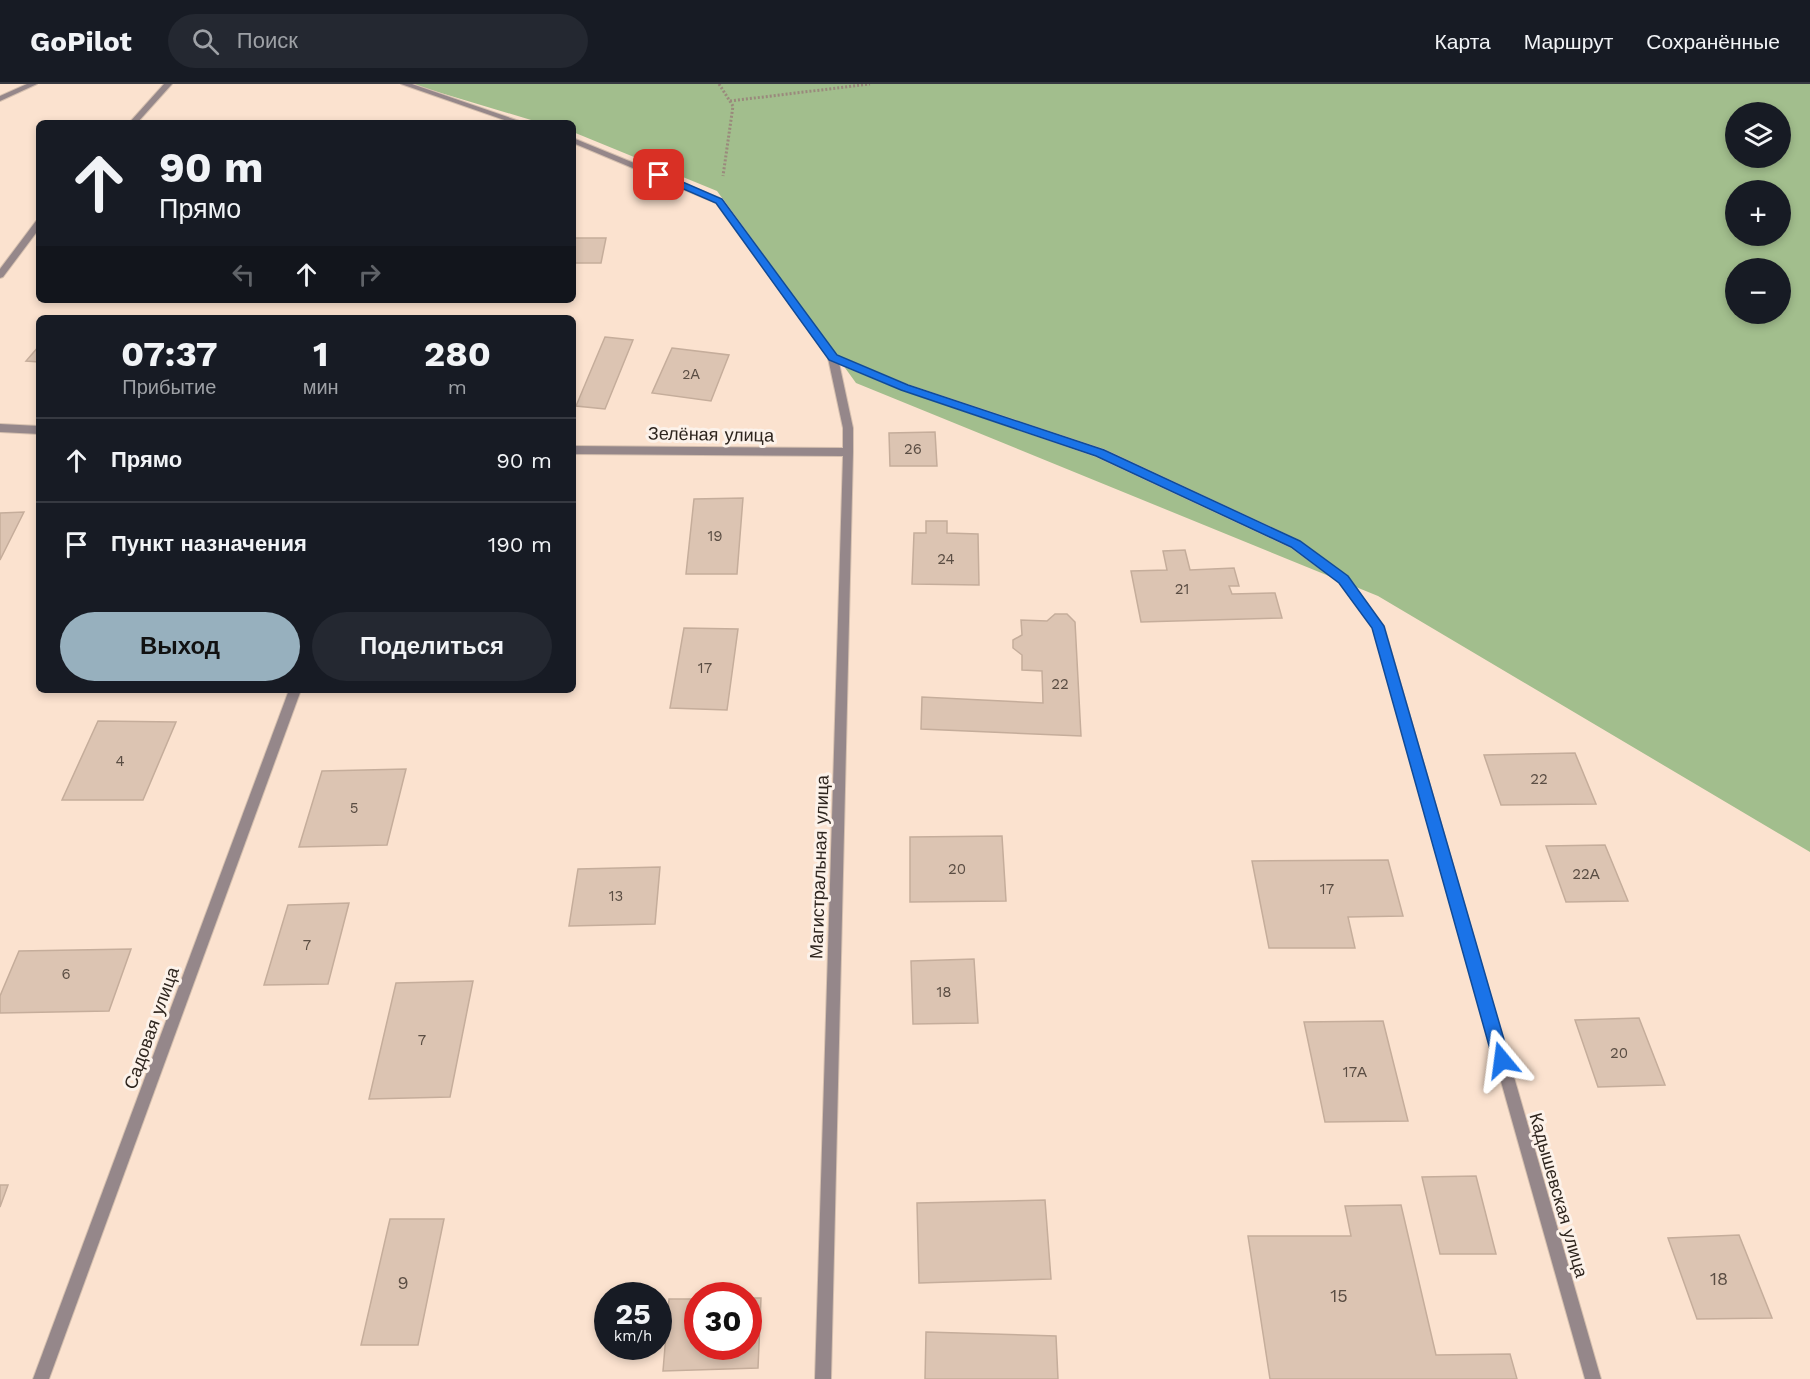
<!DOCTYPE html>
<html lang="ru">
<meta charset="utf-8">
<style>
:root{--surface:#171b24;--page:#242831;--text:#f1f3f6;--muted:#9ea1a6;--line:#363941;--accent:#97b0be}
body{margin:0;font-family:"Work Sans",sans-serif;background:var(--page);color:var(--text);height:100vh;display:flex;flex-direction:column;font-size:22px;white-space:nowrap}
*{box-sizing:border-box;margin:0}
p{font-size:20px;color:var(--muted)}
.icon{flex:none;width:33px;height:33px;fill:none;stroke:currentColor;stroke-width:2;stroke-linecap:round;stroke-linejoin:round}
.map{position:relative;flex:1;overflow:hidden}
.details{position:absolute;left:36px;top:231px;width:540px;height:378px;display:flex;flex-direction:column;background:var(--surface);border-radius:9px;box-shadow:0 3px 9px #0003}
.details>*{flex:none}
.banner{position:absolute;left:36px;top:36px;width:540px;height:183px;border-radius:9px;box-shadow:0 3px 9px #0003;background:#171b24;color:var(--text);overflow:hidden}
.controls{position:absolute;left:1725px;top:18px;display:grid;gap:12px}
.controls a{display:grid;place-items:center;width:66px;height:66px;border-radius:50%;background:var(--surface);box-shadow:0 3px 9px #0003;font-size:30px}
.speed{position:absolute;left:594px;top:1198px;display:flex;gap:12px;font-size:30px;font-weight:700;text-align:center}
.speed>*{display:grid;place-content:center;width:78px;height:78px;border-radius:50%;background:var(--surface);box-shadow:0 3px 9px #0003;line-height:1}
.speed small{font-size:15px;font-weight:400}
.speed .limit{border:9px solid #d22;background:#fff;color:#111}
.pin{position:absolute;display:grid;place-items:center;width:51px;height:51px;color:#fff;margin:-26px;border-radius:12px;box-shadow:0 3px 9px #0006}
.me{position:absolute;width:66px;margin:-33px;rotate:344deg;stroke-linejoin:round;filter:drop-shadow(0 0 4px #0008)}
.turn{display:flex;align-items:center;gap:21px;height:126px;padding:0 24px;font-size:27px}
.turn .icon{width:78px;height:78px;stroke-width:2.5}
.turn b{display:block;font-size:42px;line-height:51px}
.lanes{display:flex;align-items:center;height:57px;padding:0 24px;background:#0003;justify-content:center;gap:30px;direction:ltr}
.lanes .off{opacity:.35}
.eta{display:flex;justify-content:space-evenly;align-items:center;height:102px;text-align:center}
.eta b{font-size:36px;font-weight:700;line-height:42px}
.button{display:flex;gap:12px;margin-top:auto;padding:12px 24px}
.button a{flex:1;height:69px;border-radius:36px;background:var(--accent);color:#111;font-size:24px;font-weight:700;line-height:69px;text-align:center}
.button a+a{background:var(--page);color:var(--text)}
ul{padding:0;list-style:none}
li{display:flex;align-items:center;gap:18px;height:84px;padding:0 24px;border-top:2px solid var(--line)}
li div{flex:1}
li b{display:block;font-size:22px}
li em{font-style:normal}
header{display:flex;align-items:center;gap:36px;box-sizing:border-box;height:84px;padding:0 30px;background:var(--surface);border-bottom:2px solid var(--line)}
header strong{font-size:28px}
nav{display:flex;gap:33px;margin-inline-start:auto;font-size:21px}
.search{width:420px;height:54px;background:var(--page);display:flex;align-items:center;gap:15px;box-sizing:border-box;padding:0 21px;border-radius:33px;color:var(--muted);font-size:22px}
.map>svg:first-child{display:block}
.green{fill:#a2be8d;fill-rule:evenodd}
.building{fill:#dcc4b2;stroke:#c5ad9b;stroke-width:1.5}
.lines{fill:none;stroke-linecap:round;stroke-linejoin:round}
.service-casing{stroke:#d6c0af;stroke-width:2}
.minor-casing{stroke:#d6c0af;stroke-width:2}
.path{stroke:#9a897c;stroke-width:3;stroke-dasharray:2 2;stroke-linecap:butt}
.service{fill:#95878a;fill-rule:evenodd}
.minor{fill:#95878a;fill-rule:evenodd}
.route{fill:#1a73e8;stroke:#114b97;stroke-width:1.5}
.labels{text-anchor:middle;dominant-baseline:central;stroke-width:6;stroke-linejoin:round;paint-order:stroke}
.far-number-label{font-size:14px;fill:#5a4d43}
.number-label{font-size:15px;fill:#5a4d43}
.street-label{font-size:18px;fill:#2e251e;stroke:#fcf2ea}
.near-number-label{font-size:18px;fill:#5a4d43}
</style>
<header>
<strong>GoPilot</strong>
<div class="search"><svg class="icon" aria-label="search" viewBox="0 0 24 24"><circle cx="10" cy="10" r="6"/><path d="M15 15l6 6"/></svg>Поиск</div>
<nav><a>Карта</a><a>Маршрут</a><a>Сохранённые</a></nav>
</header>
<div class="map">
<svg width="1810" height="1295" viewBox="0 0 1810 1295">
<rect width="100%" height="100%" fill="#fbe2cf"/>
<!-- green -->
<path class="green" d="M 411,0 L 1810,0 L 1810,768 L 1378,512 L 856,299 L 717,107 L 573,48 L 573,39 L 541,39 ZM 1736,28 L 1780,28 L 1780,74 L 1736,74 ZM 1736,106 L 1780,106 L 1780,152 L 1736,152 ZM 1736,184 L 1780,184 L 1780,230 L 1736,230 Z"/>
<!-- building -->
<g class="building">
<polygon points="573,154 606,154 601,179 573,179"/>
<polygon points="605,253 633,256 605,325 576,322"/>
<polygon points="39,262 39,278 26,277"/>
<polygon points="672,264 729,271 711,317 652,309"/>
<polygon points="935,348 937,382 890,382 889,349"/>
<polygon points="743,414 737,490 686,490 694,415"/>
<polygon points="24,428 0,476 0,429"/>
<polygon points="926,437 947,437 947,449 978,450 979,501 912,500 914,449 926,449"/>
<polygon points="1185,466 1190,486 1234,484 1239,502 1229,502 1232,510 1275,509 1282,534 1141,538 1131,487 1167,486 1163,467"/>
<polygon points="1055,530 1067,530 1075,538 1081,652 921,645 922,613 1043,619 1042,587 1022,586 1022,571 1013,564 1013,556 1022,551 1021,536 1047,537"/>
<polygon points="684,544 738,545 727,626 670,624"/>
<polygon points="98,637 176,638 143,716 62,716"/>
<polygon points="1575,669 1596,720 1501,721 1484,671"/>
<polygon points="406,685 387,761 299,763 322,687"/>
<polygon points="1002,752 1006,817 910,818 910,753"/>
<polygon points="1605,761 1628,817 1566,818 1546,762"/>
<polygon points="1388,776 1403,832 1348,833 1355,864 1269,864 1252,777"/>
<polygon points="660,783 655,840 569,842 578,785"/>
<polygon points="349,819 328,900 264,901 288,821"/>
<polygon points="131,865 109,927 0,929 0,912 19,867"/>
<polygon points="974,875 978,939 913,940 911,877"/>
<polygon points="473,897 450,1013 369,1015 396,899"/>
<polygon points="1639,934 1665,1001 1598,1003 1575,936"/>
<polygon points="1383,937 1408,1037 1325,1038 1304,938"/>
<polygon points="1476,1092 1496,1170 1440,1170 1422,1093"/>
<polygon points="0,1101 8,1101 0,1123"/>
<polygon points="1045,1116 1051,1195 919,1199 917,1119"/>
<polygon points="1401,1121 1436,1271 1510,1270 1517,1295 1270,1295 1248,1152 1351,1152 1345,1122"/>
<polygon points="390,1135 444,1135 418,1261 361,1261"/>
<polygon points="1739,1151 1772,1234 1697,1235 1668,1154"/>
<polygon points="748,1214 761,1214 758,1284 663,1287 669,1215 698,1215 698,1263 748,1263"/>
<polygon points="926,1248 1056,1252 1058,1295 925,1295"/>
</g>
<g class="lines">
<defs>
<g id="service">
<polygon points="401,0 412,0 525,39 513,39"/>
<polygon points="573,54 722,115 836,272 907,301 1104,366 1299,457 1347,492 1348,495 1347,498 1339,498 1291,463 1096,372 901,305 830,276 716,119 573,59"/>
</g>
<g id="minor">
<polygon points="27,0 37,0 0,17 0,12"/>
<polygon points="164,0 172,0 137,39 129,39"/>
<polygon points="39,136 39,145 3,193 0,194 0,185 36,137"/>
<polygon points="833,271 838,274 853,344 853,368 831,1295 815,1295 843,372 573,370 573,362 843,364 843,344 828,274"/>
<polygon points="0,340 39,342 39,350 0,348"/>
<polygon points="1343,491 1347,492 1384,542 1601,1295 1585,1295 1373,544 1339,498 1338,495 1339,492"/>
<polygon points="289,606 301,606 49,1295 33,1295"/>
</g>
</defs>
<!-- service casing -->
<use href="#service" class="service-casing"/>
<!-- minor casing -->
<use href="#minor" class="minor-casing"/>
<!-- path -->
<g class="path">
<polyline points="719,0 733,22 723,92"/>
<polyline points="730,17 870,0"/>
</g>
<!-- service -->
<use href="#service" class="service"/>
<!-- minor -->
<use href="#minor" class="minor"/>
</g>
<!-- route -->
<polygon class="route" points="656,89 662,89 722,115 837,271 908,301 1104,366 1300,457 1348,492 1384,542 1510,976 1507,981 1502,984 1496,981 1493,976 1372,544 1339,499 1291,463 1096,372 901,306 829,276 716,119 656,93"/>
<g class="labels">
<!-- far-number labels -->
<g class="far-number-label">
<text x="691" y="290">2А</text>
</g>
<!-- number labels -->
<g class="number-label">
<text x="913" y="365">26</text>
<text x="715" y="452">19</text>
<text x="946" y="475">24</text>
<text x="1182" y="505">21</text>
<text x="705" y="584">17</text>
<text x="1060" y="600">22</text>
<text x="120" y="677">4</text>
<text x="1539" y="695">22</text>
<text x="354" y="724">5</text>
<text x="957" y="785">20</text>
<text x="1586" y="790">22А</text>
<text x="1327" y="805">17</text>
<text x="616" y="812">13</text>
<text x="307" y="861">7</text>
<text x="66" y="890">6</text>
<text x="944" y="908">18</text>
<text x="422" y="956">7</text>
<text x="1619" y="969">20</text>
<text x="1355" y="988">17А</text>
</g>
<!-- street labels -->
<g class="street-label">
<text transform="translate(711 350) rotate(1)">Зелёная улица</text>
<text transform="translate(819 783) rotate(-88)">Магистральная улица</text>
<text transform="translate(151 944) rotate(-70)">Садовая улица</text>
<text transform="translate(1559 1111) rotate(74)">Кадышевская улица</text>
</g>
<!-- near-number labels -->
<g class="near-number-label">
<text x="1719" y="1194">18</text>
<text x="403" y="1198">9</text>
<text x="1339" y="1211">15</text>
</g>
</g>
</svg>
<div class="controls">
<a><svg class="icon" aria-label="layers" viewBox="0 0 24 24"><path d="M12 4l9 5-9 5-9-5zM3 14l9 5 9-5"/></svg></a>
<a>+</a>
<a>−</a>
</div>
<div class="speed"><div>25<small>km/h</small></div><div class="limit">30</div></div>
<div class="pin" style="left:659px;top:91px;background:#d93025"><svg class="icon" aria-label="arrive" viewBox="0 0 24 24"><path d="M6 21V4h12l-3 4 3 4H6"/></svg></div>
<svg class="me" style="left:1502px;top:976px" viewBox="-20 -20 40 40"><path d="M0-17L14 15 0 8-14 15z" fill="#1a73e8" stroke="#fff" stroke-width="4"/></svg>
<div class="banner">
<div class="turn"><svg class="icon" aria-label="ahead" viewBox="0 0 24 24"><path d="M12 20V5M6 11l6-6 6 6"/></svg><div><b>90 m</b>Прямо</div></div>
<div class="lanes"><svg class="icon off" aria-label="left" viewBox="0 0 24 24"><path d="M17 20v-9H6M10 6l-5 5 5 5"/></svg><svg class="icon" aria-label="ahead" viewBox="0 0 24 24"><path d="M12 20V5M6 11l6-6 6 6"/></svg><svg class="icon off" aria-label="right" viewBox="0 0 24 24"><path d="M7 20v-9h11M14 6l5 5-5 5"/></svg></div>
</div>
<section class="details">
<div class="eta">
<div><b>07:37</b><p>Прибытие</p></div>
<div><b>1</b><p>мин</p></div>
<div><b>280</b><p>m</p></div>
</div>
<ul>
<li><svg class="icon" aria-label="ahead" viewBox="0 0 24 24"><path d="M12 20V5M6 11l6-6 6 6"/></svg><div><b>Прямо</b></div><em>90 m</em></li>
<li><svg class="icon" aria-label="arrive" viewBox="0 0 24 24"><path d="M6 21V4h12l-3 4 3 4H6"/></svg><div><b>Пункт назначения</b></div><em>190 m</em></li>
</ul>
<div class="button"><a>Выход</a><a>Поделиться</a></div>
</section>
</div>
